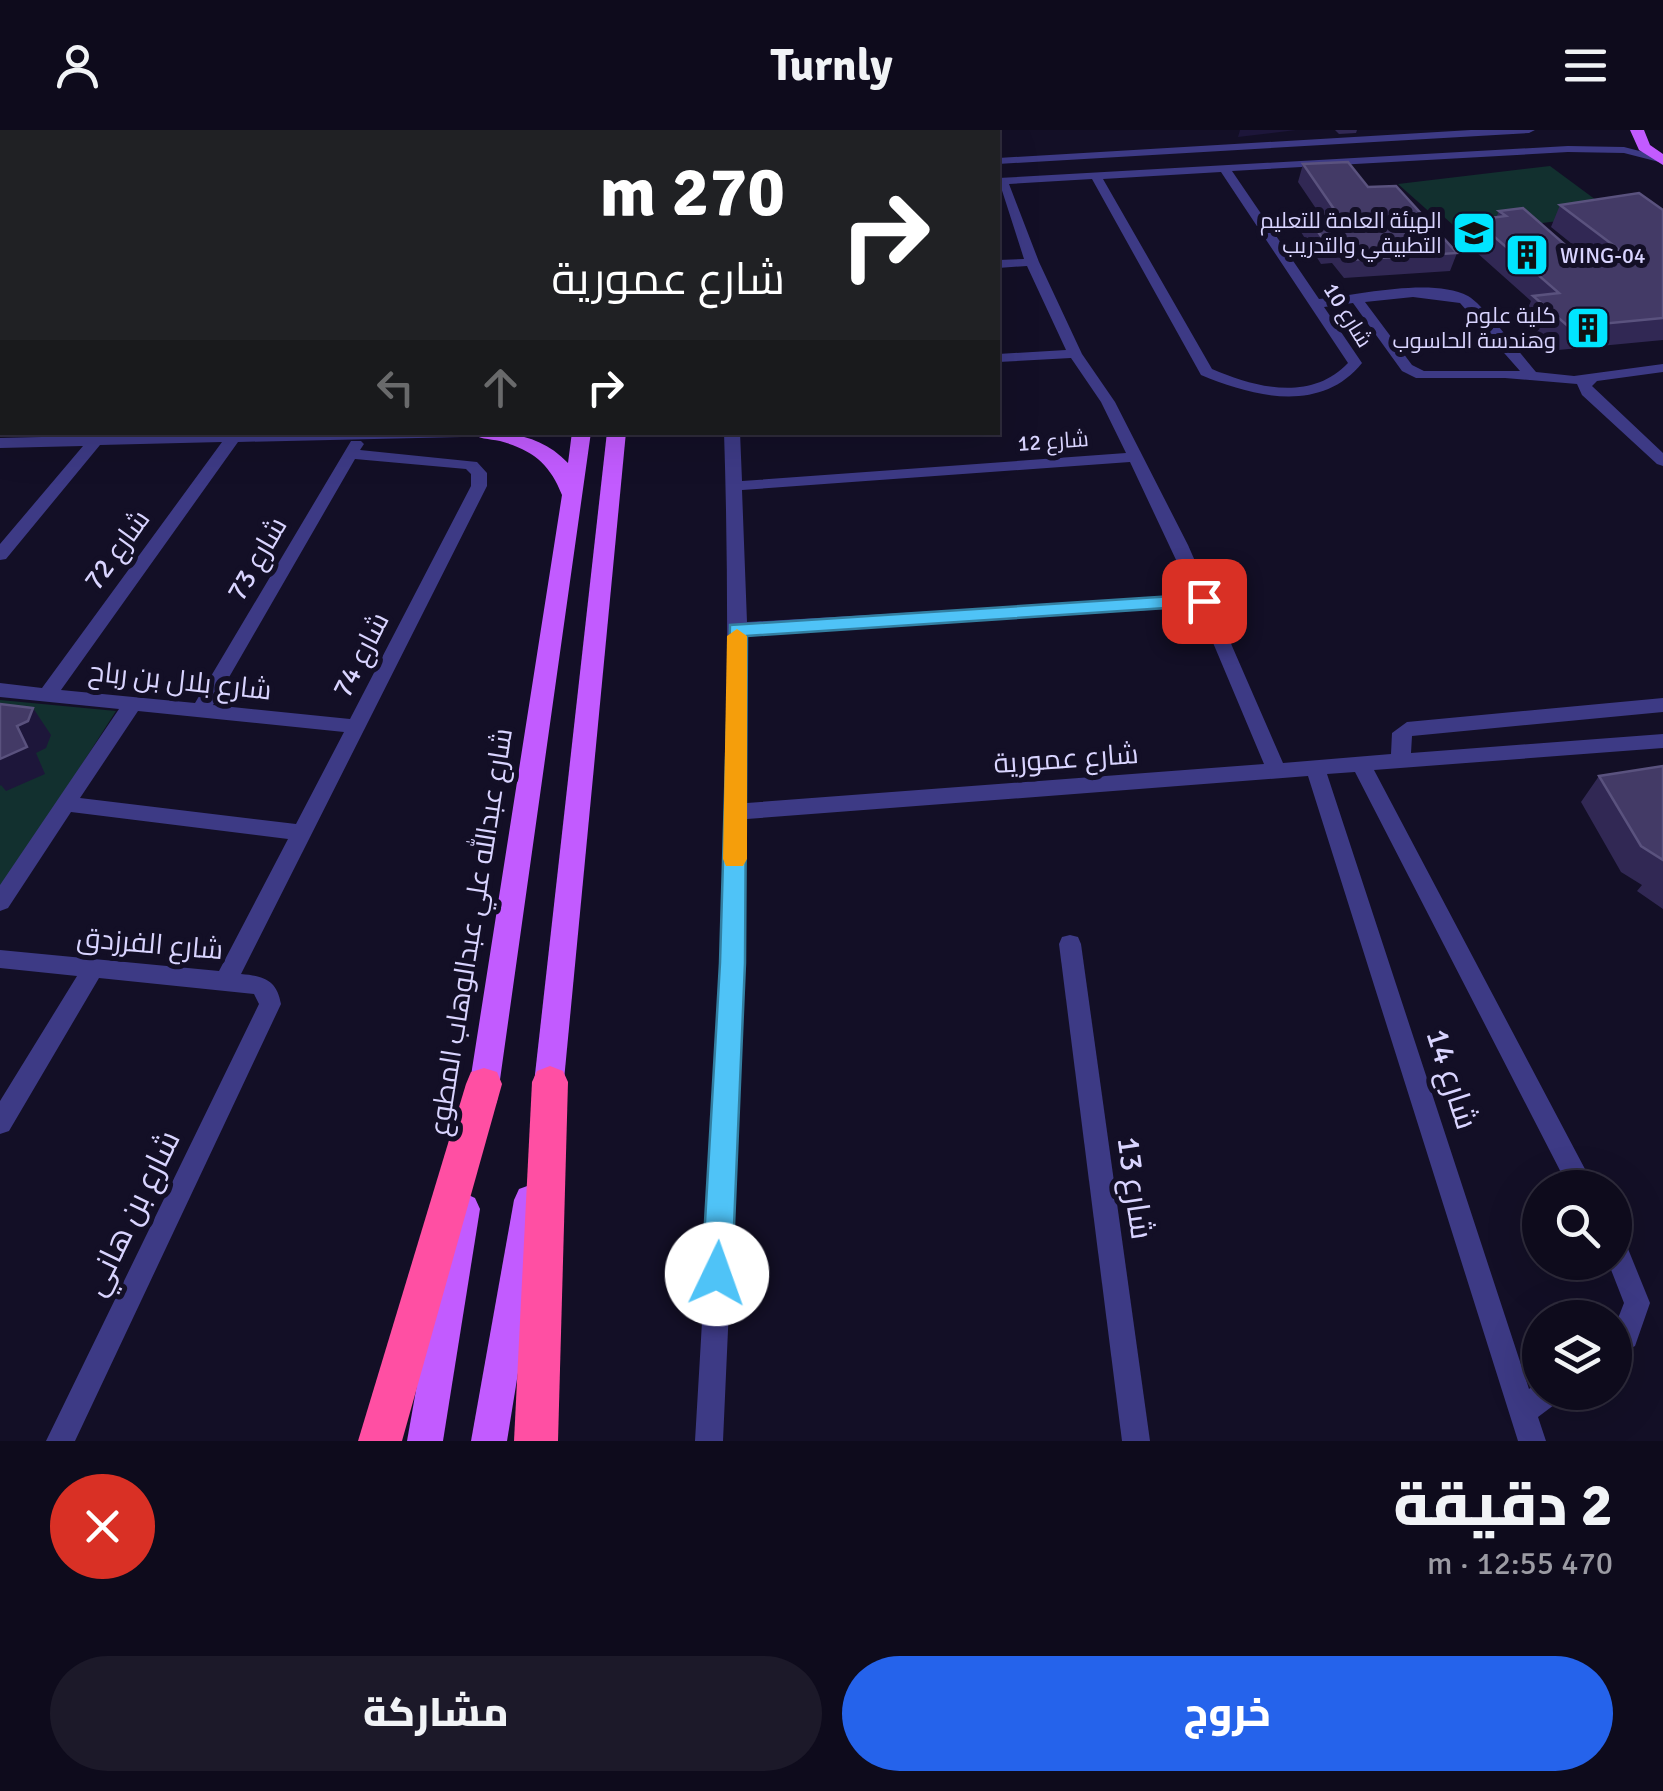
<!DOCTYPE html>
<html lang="ar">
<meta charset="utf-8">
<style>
:root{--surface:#0e0b1c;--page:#1c1929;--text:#f1f3f6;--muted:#9b9ba3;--line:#2e2b3b;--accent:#2563eb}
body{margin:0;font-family:Signika,Cairo,sans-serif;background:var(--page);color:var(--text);direction:rtl;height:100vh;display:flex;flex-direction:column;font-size:38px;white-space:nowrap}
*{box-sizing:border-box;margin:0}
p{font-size:32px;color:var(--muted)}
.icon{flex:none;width:55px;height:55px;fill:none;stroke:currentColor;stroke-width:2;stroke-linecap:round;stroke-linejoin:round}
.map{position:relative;height:1311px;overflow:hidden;direction:ltr}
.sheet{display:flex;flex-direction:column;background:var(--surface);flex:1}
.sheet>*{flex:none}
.banner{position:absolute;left:0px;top:0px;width:1000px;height:305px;box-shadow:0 10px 40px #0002,0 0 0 2px var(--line);direction:rtl;background:#202124;color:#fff;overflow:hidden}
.controls{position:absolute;left:1522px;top:1040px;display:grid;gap:20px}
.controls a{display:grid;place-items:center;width:110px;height:110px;border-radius:50%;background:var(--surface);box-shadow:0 10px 40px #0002,0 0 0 2px var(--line);font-size:50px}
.pin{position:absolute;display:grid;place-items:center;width:85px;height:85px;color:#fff;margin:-42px;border-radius:20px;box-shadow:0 5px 15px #0006}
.me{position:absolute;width:110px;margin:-55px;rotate:3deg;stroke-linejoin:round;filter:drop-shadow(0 0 8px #0008)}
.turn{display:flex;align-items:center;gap:35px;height:210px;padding:0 50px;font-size:45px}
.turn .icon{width:130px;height:130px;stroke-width:2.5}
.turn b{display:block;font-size:70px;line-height:85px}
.lanes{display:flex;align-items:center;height:95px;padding:0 50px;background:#0003;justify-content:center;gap:50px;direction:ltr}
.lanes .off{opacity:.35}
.round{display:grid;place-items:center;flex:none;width:105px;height:105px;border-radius:52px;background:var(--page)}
.head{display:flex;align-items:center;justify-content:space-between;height:170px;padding:0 50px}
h1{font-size:60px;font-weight:800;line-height:75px}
.cta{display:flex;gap:20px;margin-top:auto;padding:20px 50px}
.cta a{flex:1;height:115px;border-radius:60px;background:var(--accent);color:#fff;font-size:40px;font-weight:800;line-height:115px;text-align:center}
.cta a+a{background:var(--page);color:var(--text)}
header{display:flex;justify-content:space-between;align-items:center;height:130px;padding:0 50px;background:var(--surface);font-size:45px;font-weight:800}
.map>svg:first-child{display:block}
.green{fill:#12302f}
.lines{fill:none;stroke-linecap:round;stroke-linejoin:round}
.minor{fill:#3d3a85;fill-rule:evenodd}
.major{fill:#c25bff;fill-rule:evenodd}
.highway{fill:#ff4fa3;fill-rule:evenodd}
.wall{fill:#312854}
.shaded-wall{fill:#1d163a}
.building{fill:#433a66;stroke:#5a527e;stroke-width:2.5}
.route{fill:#4fc3f7;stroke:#337fa1;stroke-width:2.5}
.slow{fill:#f59e0b}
.labels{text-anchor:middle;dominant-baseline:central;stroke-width:10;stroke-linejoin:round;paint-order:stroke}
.far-poi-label{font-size:22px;fill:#d9d4ff;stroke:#130f26;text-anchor:end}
.far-street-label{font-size:22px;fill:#d9d4ff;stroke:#130f26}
.street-label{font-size:28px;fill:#d9d4ff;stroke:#130f26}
.near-street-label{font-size:32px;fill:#d9d4ff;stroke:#130f26}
</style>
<header><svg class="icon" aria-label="menu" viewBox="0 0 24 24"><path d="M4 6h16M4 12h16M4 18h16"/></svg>Turnly<svg class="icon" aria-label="person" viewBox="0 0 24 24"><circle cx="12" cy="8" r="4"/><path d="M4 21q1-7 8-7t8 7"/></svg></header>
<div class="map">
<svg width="1663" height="1311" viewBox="0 0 1663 1311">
<rect width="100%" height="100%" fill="#130f26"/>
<!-- green -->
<g class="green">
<polygon points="1550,36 1615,84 1462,103 1443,86 1434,86 1398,54"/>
<polygon points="0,570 116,581 0,762"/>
</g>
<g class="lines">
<!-- minor -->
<g class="minor">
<polygon points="430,0 482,0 484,2 432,2"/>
<polygon points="1471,0 1535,0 1529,3 998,34 998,28"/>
<path d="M 1568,16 L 1624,17 L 1663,27 L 1663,33 L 1624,23 L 1568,22 L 1232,41 L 1319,169 C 1358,165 1432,147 1468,166 C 1485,176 1521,225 1536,242 L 1574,246 L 1663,234 L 1663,242 L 1597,251 L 1592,256 L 1663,323 L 1663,336 L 1657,334 L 1582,265 L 1577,254 L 1505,248 L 1416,248 L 1402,241 L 1353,173 L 1324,177 L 1362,233 C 1321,284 1254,267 1201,245 L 1092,49 L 1009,54 L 1039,132 L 1082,224 L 1115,272 L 1188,415 L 1283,633 L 1391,624 L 1392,603 L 1407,592 L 1663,568 L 1663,582 L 1412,606 L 1411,623 L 1663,604 L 1663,618 L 1374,640 L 1595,1058 L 1569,1058 L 1355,642 L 1327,644 L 1529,1259 L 1540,1251 L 1540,1262 L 1562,1262 L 1558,1272 L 1538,1287 L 1546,1311 L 1518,1311 L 1308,646 L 747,689 L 740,933 L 723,1311 L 695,1311 C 715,974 735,639 724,302 L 740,302 L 742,351 L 1126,323 L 1101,272 L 1071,228 L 998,232 L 998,224 L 1066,220 L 1027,136 L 998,138 L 998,130 L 1024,129 L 998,48 ZM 1221,42 L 1348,233 C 1311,272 1256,258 1212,239 L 1103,49 ZM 1413,167 L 1460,173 L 1520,241 L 1424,241 L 1412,235 L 1365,172 ZM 1130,332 L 1193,466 L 747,492 L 742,360 ZM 1198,477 L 1264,634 L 747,673 L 747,504 Z"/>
<rect x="0" y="83" width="2" height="8"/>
<polygon points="2,140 2,149 0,150 0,141"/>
<polygon points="0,289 2,290 2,298 0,299"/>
<path d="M 248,302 L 469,302 L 462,307 L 238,312 L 61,560 L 195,573 L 351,311 L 361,311 L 364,314 L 360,320 L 477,332 L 487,343 L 487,356 L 241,844 C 264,846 277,850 281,874 L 75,1311 L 46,1311 L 259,874 L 254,864 L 99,848 L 9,1001 L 0,1004 L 0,971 L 77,846 L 0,838 L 0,820 L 219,841 L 288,709 L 71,682 L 8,778 L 0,781 L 0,755 L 119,579 L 0,567 L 0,553 L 42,558 L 222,312 L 100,315 L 6,429 L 0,430 L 0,414 L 83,316 L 0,318 L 0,308 ZM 355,329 L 466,339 L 471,344 L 471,356 L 350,589 L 213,575 ZM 138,581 L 344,602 L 296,694 L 80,668 Z"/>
<polygon points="1070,805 1078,807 1081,814 1150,1311 1122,1311 1059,814 1062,807"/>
<polygon points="1615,1105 1624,1109 1650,1173 1635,1216 1615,1227 1615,1196 1624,1173 1608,1132 1615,1132"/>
</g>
<!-- major -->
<g class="major">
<rect x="590" y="0" width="14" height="2"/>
<rect x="621" y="0" width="14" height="2"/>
<polygon points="1630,0 1644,0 1650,15 1663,24 1663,35 1639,20"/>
<path d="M 470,302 C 508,302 540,304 568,333 L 572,302 L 591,302 L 497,971 L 493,981 L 482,985 L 471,981 L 467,971 L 562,365 C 550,334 533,320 500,311 C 489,309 478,309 470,302 Z"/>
<polygon points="607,302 626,302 562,971 558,981 547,985 536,981 532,971"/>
<polygon points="530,1055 541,1059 546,1070 507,1311 471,1311 514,1070 519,1059"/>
<polygon points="464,1063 475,1068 480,1079 443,1311 407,1311 448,1079 453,1068"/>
</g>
<!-- highway -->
<g class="highway">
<polygon points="550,936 563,941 568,952 558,1311 514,1311 532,952 537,941"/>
<polygon points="484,938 497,942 502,954 402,1311 358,1311 466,954 471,942"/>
</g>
</g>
<!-- wall -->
<g class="wall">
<polygon points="1335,0 1357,0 1356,3 1339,4"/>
<polygon points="1303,34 1368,57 1457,123 1450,141 1344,148 1332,133 1321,134 1301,102 1306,84 1319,83 1298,52"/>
<polygon points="1560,75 1663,80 1663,210 1558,220 1523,190 1531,171 1466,113 1475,90 1496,88 1499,81 1579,127 1587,126 1551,97"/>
<polygon points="1663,636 1663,779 1637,761 1642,755 1621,742 1581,672 1599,646"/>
</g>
<!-- shaded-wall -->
<g class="shaded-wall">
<polygon points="1240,0 1296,0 1238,7"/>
<polygon points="33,578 51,605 46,618 36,623 45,644 6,661 1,655 0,656 0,629 17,596"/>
</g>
<!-- building -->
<g class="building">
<polygon points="1348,32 1368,57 1396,56 1457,123 1349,130 1338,115 1327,115 1306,84 1336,82 1303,34"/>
<polygon points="1639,63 1663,80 1663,188 1569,197 1533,166 1559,163 1475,90 1506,86 1499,81 1523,78 1579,127 1621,121 1560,75"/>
<polygon points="0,574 33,578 28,591 17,596 27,617 0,629"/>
<polygon points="1663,636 1663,730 1641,716 1599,646"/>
</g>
<!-- route -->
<polygon class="route" points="1204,464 1211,466 1211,475 747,506 745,833 732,1144 728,1155 717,1159 706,1155 702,1144 720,833 730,495"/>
<!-- slow -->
<polygon class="slow" points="737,499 747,506 747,729 743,736 726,736 723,729 727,506"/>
<!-- icons -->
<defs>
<symbol id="university-square" viewBox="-11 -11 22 22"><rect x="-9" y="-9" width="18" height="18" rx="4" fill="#00e5ff" stroke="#130f26"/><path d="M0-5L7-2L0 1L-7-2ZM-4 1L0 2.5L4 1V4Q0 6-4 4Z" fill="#111"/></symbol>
<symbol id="building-square" viewBox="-11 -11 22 22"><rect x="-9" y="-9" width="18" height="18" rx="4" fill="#00e5ff" stroke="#130f26"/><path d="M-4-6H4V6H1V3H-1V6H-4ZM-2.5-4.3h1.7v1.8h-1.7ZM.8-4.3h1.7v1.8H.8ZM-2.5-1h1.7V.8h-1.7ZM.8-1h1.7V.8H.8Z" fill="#111"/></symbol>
</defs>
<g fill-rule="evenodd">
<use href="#university-square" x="1449" y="78" width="50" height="50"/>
<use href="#building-square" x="1502" y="100" width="50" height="50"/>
<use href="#building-square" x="1563" y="173" width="50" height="50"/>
</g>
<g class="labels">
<!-- far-poi labels -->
<g class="far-poi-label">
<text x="1442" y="90">الهيئة العامة للتعليم<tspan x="1442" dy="25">التطبيقي والتدريب</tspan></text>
<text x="1560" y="125" text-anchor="start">WING-04</text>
<text x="1556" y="185">كلية علوم<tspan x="1556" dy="25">وهندسة الحاسوب</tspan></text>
</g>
<!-- far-street labels -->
<g class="far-street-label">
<text transform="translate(1348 185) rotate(58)">شارع 10</text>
<text transform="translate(1053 311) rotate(-4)">شارع 12</text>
</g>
<!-- street labels -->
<g class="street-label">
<text transform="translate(117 420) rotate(-54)">شارع 72</text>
<text transform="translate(257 429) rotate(-60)">شارع 73</text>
<text transform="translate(361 525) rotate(-63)">شارع 74</text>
<text transform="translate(180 551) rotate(6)">شارع بلال بن رباح</text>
<text transform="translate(1066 629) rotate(-4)">شارع عمورية</text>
<text transform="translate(471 802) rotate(-81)">شارع عبدالله علي عبدالوهاب المطوع</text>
<text transform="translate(150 814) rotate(5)">شارع الفرزدق</text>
</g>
<!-- near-street labels -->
<g class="near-street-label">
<text transform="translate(1452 949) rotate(72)">شارع 14</text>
<text transform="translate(1135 1058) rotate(82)">شارع 13</text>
<text transform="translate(132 1083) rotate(-64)">شارع بن هاني</text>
</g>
</g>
</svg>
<div class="controls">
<a><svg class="icon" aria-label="search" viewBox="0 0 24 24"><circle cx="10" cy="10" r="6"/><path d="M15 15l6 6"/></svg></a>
<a><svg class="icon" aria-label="layers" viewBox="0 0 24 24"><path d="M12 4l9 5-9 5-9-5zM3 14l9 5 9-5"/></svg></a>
</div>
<div class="pin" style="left:1204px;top:471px;background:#d93025"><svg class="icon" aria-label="arrive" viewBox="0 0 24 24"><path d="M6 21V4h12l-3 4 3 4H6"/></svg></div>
<svg class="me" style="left:717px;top:1144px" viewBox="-20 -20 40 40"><circle r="19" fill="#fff"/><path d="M0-13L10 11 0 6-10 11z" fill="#4fc3f7"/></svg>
<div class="banner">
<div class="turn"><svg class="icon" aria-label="right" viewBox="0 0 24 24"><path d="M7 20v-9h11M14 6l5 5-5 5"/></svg><div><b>270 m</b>شارع عمورية</div></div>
<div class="lanes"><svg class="icon off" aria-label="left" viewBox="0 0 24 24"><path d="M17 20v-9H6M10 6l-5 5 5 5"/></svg><svg class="icon off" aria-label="ahead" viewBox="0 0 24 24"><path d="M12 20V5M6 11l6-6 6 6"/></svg><svg class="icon" aria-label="right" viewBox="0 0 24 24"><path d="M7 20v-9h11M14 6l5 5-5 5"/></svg></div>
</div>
</div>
<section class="sheet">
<div class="head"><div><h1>2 دقيقة</h1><p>470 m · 12:55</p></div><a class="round" style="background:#d93025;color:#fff"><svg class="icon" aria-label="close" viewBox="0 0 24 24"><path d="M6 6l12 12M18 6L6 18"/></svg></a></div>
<div class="cta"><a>خروج</a><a>مشاركة</a></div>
</section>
